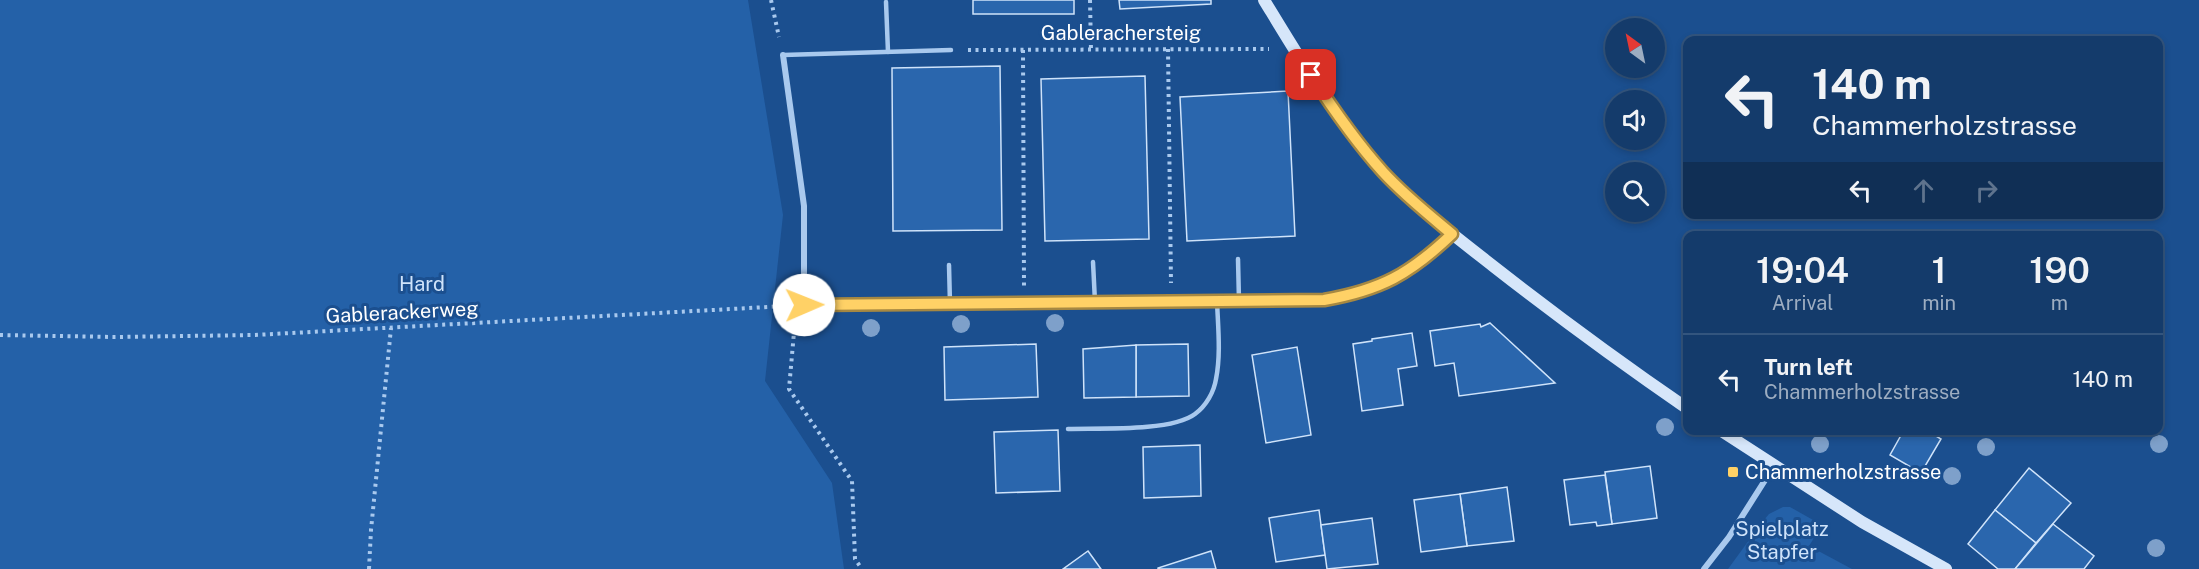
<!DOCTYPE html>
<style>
:root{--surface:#143b6b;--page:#214673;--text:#f1f3f6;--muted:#9dadc1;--line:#33557e}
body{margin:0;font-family:"Public Sans",sans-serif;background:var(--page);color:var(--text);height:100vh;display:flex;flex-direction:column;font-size:22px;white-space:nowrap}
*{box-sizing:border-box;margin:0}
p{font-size:20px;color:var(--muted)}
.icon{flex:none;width:33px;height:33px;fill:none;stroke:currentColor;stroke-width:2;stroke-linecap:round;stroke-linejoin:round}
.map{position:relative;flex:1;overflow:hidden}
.panel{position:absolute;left:1683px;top:231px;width:480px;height:204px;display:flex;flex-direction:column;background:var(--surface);border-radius:12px;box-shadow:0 3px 9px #0003,0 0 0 2px var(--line)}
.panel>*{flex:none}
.banner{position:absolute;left:1683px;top:36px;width:480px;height:183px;border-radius:12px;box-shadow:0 3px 9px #0003,0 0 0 2px var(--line);background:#143b6b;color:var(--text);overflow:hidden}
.needle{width:39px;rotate:327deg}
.controls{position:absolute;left:1605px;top:18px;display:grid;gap:12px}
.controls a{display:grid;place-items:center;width:60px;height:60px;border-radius:50%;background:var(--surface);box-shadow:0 3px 9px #0003,0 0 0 2px var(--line);font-size:30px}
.pin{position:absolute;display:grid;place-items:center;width:51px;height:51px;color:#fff;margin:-26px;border-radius:12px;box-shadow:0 3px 9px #0006}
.me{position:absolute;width:66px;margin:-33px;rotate:89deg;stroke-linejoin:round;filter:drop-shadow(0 0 4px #0008)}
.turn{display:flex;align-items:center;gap:21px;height:126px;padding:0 30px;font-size:27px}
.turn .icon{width:78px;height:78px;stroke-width:2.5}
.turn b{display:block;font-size:42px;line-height:51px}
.lanes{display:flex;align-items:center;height:57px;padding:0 30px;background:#0003;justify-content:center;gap:30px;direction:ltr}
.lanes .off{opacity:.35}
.eta{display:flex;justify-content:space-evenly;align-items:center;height:102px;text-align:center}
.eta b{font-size:36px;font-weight:600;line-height:42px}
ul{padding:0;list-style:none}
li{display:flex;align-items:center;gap:18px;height:90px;padding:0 30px;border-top:2px solid var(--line)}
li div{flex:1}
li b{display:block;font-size:22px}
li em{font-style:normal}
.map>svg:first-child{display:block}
.green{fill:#2461a8}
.building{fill:#2a66ad;stroke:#cfe3fa;stroke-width:1.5}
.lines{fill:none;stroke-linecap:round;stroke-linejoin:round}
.path{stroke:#a9c9ee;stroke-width:4;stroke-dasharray:3 4.5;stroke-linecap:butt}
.lane{stroke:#a9c9ee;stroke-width:4.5}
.street{stroke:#a9c9ee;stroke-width:6}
.secondary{stroke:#d6e6fa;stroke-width:12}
.tree{fill:#7ea0ca}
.route-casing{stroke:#a68842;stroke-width:15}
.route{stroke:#ffd166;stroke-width:10}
.poi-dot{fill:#ffd166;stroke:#1b4f8f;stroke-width:2}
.labels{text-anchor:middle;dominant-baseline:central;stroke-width:6;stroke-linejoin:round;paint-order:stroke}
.street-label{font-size:20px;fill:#fff;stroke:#1b4f8f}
.park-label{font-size:20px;fill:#cfe3fa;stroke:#1b4f8f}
.poi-label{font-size:20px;fill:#fff;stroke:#1b4f8f;text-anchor:start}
</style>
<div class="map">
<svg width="2199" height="569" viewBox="0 0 2199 569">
<rect width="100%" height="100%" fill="#1b4f8f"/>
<!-- green -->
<g class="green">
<polygon points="0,0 748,0 783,215 765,381 832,483 844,569 0,569"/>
<polygon points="1783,507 1790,507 1822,525 1809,546 1852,569 1728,569 1763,521 1769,514"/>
</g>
<!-- building -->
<g class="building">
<rect x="973" y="0" width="101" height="14"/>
<polygon points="1119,0 1211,0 1211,4 1120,9"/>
<polygon points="1000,66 1002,230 893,231 892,68"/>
<polygon points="1145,76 1149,239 1045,241 1041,79"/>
<polygon points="1288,91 1295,236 1187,241 1180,97"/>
<polygon points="1490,323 1555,383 1459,396 1454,363 1435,366 1430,331 1480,324 1481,327"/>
<polygon points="1412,333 1417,366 1398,369 1403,405 1362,411 1353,344 1372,341 1372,339"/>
<polygon points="1036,344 1038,397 945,400 944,347"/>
<polygon points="1188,344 1189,396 1136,397 1136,345"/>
<polygon points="1136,345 1136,397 1084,398 1083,349"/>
<polygon points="1297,347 1311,435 1266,443 1252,355"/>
<polygon points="1058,430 1060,491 996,493 994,432"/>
<polygon points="1904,430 1926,430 1941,439 1921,473 1890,455"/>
<polygon points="1200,445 1201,496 1144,498 1143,447"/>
<polygon points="1650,466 1657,518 1612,524 1605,472"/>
<polygon points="2029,468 2071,503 2036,543 1995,510"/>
<polygon points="1605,475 1612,524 1597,526 1596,522 1570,525 1564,480"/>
<polygon points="1507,487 1514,541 1467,546 1460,494"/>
<polygon points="1460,494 1467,546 1421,552 1414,500"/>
<polygon points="1319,510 1325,555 1276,562 1269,518"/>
<polygon points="1995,510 2036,543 2015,569 1998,569 1968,544"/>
<polygon points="1372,518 1378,564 1327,569 1321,525"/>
<polygon points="2053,524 2094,556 2084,569 2015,569"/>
<polygon points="1088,551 1101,569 1063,569"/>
<polygon points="1211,551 1216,569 1158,569 1158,568"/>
</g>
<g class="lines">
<!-- path -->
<g class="path">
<polyline points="771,0 779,37"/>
<polyline points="1090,0 1091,50"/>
<polyline points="1168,49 1171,283"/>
<polyline points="968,50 1269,49"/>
<polyline points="1023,50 1024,286"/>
<polyline points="795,321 789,389 852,481 855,559 862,569"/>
<polyline points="0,335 115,337 255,335 786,306"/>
<polyline points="369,569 371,530 391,328"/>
</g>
<!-- lane -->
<g class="lane">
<polyline points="886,2 888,52"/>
<polyline points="783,55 951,50"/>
<polyline points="1238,259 1239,301"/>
<polyline points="1093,262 1095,302"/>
<polyline points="949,265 950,304"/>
<path d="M 1068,429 C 1098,428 1171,432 1195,414 C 1206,406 1214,392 1216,379 C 1221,354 1218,327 1217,301"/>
</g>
<!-- street -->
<g class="street">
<path d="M 783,55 L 804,206 L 804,305 L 1324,300 C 1380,290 1411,273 1452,234"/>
<polyline points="1704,569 1729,537 1774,466"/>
</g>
<!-- secondary -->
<g class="secondary">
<path d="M 1264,0 C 1300,59 1336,120 1383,172 C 1416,207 1456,237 1493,266 C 1557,316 1621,363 1688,409"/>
<polyline points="1720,430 1862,522 1946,569"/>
</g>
</g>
<!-- trees -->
<g class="tree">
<circle cx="1055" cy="323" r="9"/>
<circle cx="961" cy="324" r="9"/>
<circle cx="871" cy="328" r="9"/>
<circle cx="1665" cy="427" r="9"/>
<circle cx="1820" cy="444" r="9"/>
<circle cx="2159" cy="444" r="9"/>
<circle cx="1986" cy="447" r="9"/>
<circle cx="1952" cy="476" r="9"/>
<circle cx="2156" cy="548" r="9"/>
</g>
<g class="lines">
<defs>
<path id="route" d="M 804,305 L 1324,300 C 1381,290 1410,274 1452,234 C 1428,214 1404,195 1383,172 C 1356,142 1333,109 1311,75"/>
</defs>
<!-- route casing -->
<use href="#route" class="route-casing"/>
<!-- route -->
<use href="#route" class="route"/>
</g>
<!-- markers -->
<rect class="poi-dot" x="1727" y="466" width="12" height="12" rx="3"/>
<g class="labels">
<!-- street labels -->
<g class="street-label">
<text x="1121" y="33">Gablerachersteig</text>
<text transform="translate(402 312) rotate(-3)">Gablerackerweg</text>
</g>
<!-- park labels -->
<g class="park-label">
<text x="422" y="284">Hard</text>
<text x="1782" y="529">Spielplatz<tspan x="1782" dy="23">Stapfer</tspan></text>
</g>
<!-- poi labels -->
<g class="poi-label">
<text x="1745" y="472">Chammerholzstrasse</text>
</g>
</g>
</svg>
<div class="controls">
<a><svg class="needle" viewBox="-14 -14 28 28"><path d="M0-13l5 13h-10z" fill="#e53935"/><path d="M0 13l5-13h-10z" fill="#9dadc1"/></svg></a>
<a><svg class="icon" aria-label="sound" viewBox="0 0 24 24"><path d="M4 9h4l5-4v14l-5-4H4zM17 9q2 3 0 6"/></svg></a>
<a><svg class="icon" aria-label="search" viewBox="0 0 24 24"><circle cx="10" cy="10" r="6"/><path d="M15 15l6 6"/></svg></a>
</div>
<div class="pin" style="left:1311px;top:75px;background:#d93025"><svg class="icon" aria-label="arrive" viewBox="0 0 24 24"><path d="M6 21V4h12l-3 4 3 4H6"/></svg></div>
<svg class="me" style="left:804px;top:305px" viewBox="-20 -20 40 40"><circle r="19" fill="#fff"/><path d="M0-13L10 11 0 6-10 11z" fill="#ffd166"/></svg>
<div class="banner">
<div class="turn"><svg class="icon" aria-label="left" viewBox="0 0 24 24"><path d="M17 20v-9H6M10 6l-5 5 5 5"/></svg><div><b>140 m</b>Chammerholzstrasse</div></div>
<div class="lanes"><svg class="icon" aria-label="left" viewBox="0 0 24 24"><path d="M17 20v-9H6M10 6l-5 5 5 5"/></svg><svg class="icon off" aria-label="ahead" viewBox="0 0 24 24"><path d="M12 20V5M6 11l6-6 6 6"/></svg><svg class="icon off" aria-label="right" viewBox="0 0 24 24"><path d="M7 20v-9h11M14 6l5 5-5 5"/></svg></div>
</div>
<section class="panel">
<div class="eta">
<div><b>19:04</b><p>Arrival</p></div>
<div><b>1</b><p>min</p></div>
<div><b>190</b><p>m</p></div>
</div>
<ul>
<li><svg class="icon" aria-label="left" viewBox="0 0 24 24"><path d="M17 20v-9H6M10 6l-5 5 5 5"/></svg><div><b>Turn left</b><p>Chammerholzstrasse</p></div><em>140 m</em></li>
</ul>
</section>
</div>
